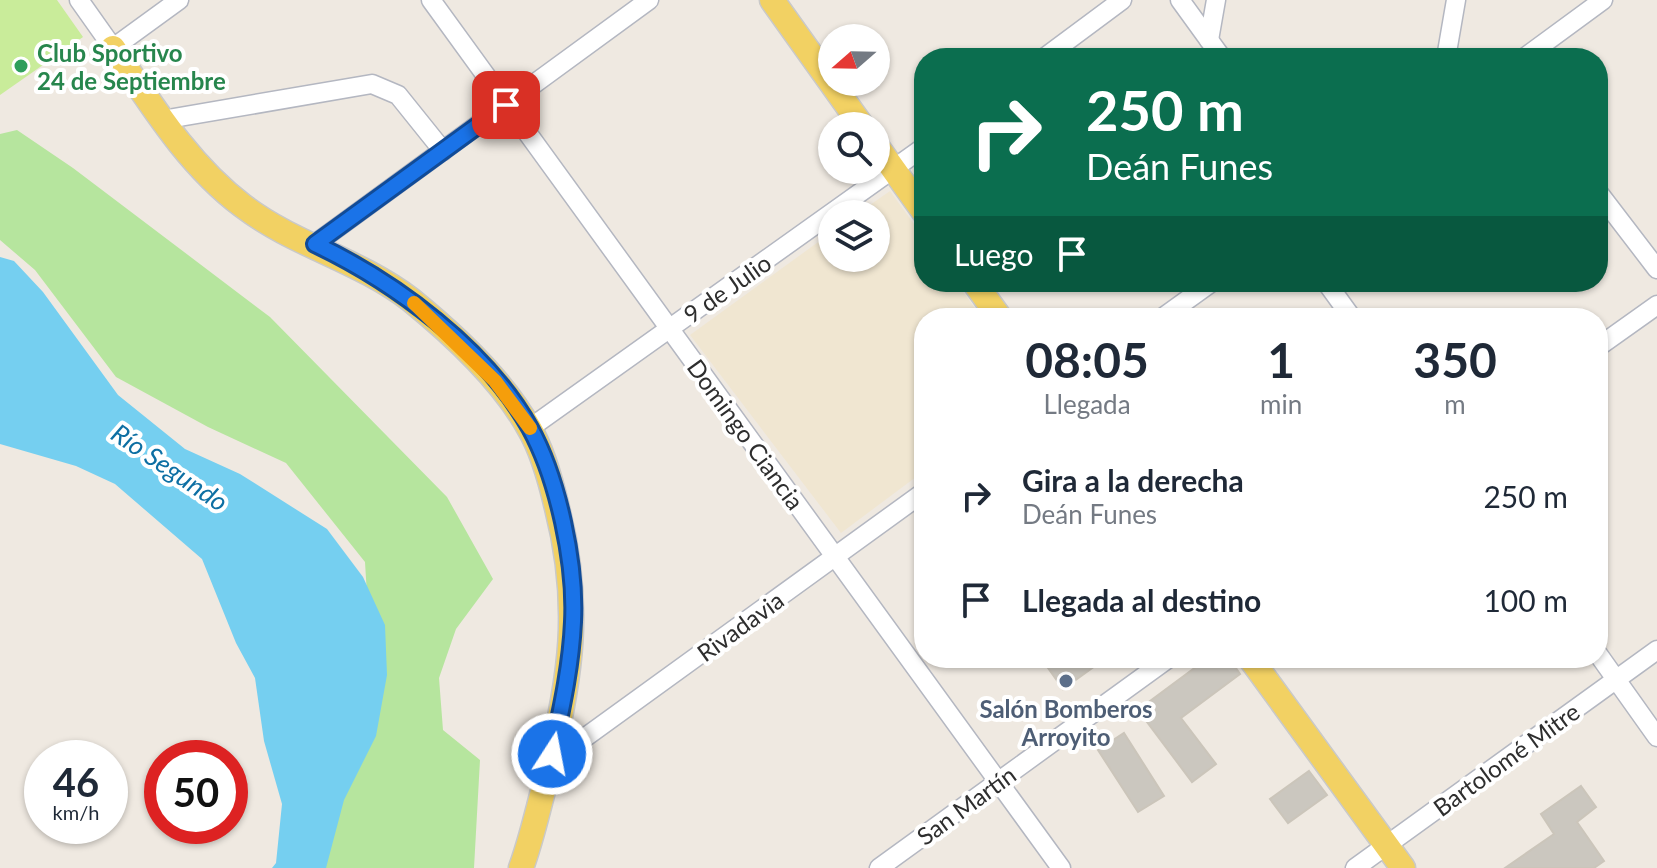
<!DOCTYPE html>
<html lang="es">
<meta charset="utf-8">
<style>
:root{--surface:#fff;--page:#f6f6f7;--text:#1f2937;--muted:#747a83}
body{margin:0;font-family:Lato,sans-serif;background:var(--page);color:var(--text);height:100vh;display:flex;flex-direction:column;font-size:30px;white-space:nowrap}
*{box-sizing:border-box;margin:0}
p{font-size:26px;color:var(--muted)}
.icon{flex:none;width:44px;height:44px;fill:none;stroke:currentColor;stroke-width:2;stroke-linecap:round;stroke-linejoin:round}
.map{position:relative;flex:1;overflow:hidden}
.side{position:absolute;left:914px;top:308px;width:694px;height:360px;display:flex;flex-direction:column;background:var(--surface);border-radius:32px;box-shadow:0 2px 6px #0004}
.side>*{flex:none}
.top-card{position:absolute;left:914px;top:48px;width:694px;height:244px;border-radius:32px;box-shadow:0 2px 6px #0004;background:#0b6e4f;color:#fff;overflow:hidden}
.needle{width:52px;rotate:250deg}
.controls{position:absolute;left:818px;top:24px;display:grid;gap:16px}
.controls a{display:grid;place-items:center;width:72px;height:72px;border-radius:50%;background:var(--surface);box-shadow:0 2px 6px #0004;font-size:40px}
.speed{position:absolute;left:24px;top:740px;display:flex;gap:16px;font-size:40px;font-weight:700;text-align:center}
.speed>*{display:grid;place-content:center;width:104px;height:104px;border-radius:50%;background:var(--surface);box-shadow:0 2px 6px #0004;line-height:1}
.speed small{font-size:20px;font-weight:400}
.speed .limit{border:12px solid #d22;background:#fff;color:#111}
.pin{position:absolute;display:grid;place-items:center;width:68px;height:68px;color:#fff;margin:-34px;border-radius:16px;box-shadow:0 4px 12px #0006}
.me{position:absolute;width:88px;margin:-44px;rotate:11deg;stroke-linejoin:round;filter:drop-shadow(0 0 6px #0008)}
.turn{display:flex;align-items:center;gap:28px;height:168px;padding:0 40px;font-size:36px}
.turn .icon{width:104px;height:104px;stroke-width:2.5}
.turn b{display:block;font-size:56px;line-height:68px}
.then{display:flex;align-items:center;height:76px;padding:0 40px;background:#0003;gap:16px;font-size:30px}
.eta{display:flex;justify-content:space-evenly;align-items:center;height:136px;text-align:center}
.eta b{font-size:48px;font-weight:700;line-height:56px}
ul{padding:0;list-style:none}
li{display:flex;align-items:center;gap:24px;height:104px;padding:0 40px}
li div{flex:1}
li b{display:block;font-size:30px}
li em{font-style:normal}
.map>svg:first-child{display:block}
.education{fill:#f0e6d1}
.green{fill:#b6e59e}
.pitch{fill:#c9ec9a}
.water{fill:#75cff0}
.building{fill:#cbc7bf;stroke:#cbc5ba;stroke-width:2}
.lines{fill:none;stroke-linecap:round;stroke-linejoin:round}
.minor-casing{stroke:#b4b7c1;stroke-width:21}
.major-casing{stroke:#c9c9c9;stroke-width:27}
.minor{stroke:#fff;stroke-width:18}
.major{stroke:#f2d163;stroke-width:24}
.route-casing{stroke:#114b97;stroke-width:20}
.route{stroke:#1a73e8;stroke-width:14}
.slow{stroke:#f59e0b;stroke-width:14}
.leisure-dot{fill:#2e9e5b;stroke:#fff;stroke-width:3}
.service-dot{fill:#5c6f8a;stroke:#fff;stroke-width:3}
.labels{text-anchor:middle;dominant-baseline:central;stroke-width:8;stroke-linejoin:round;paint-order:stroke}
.leisure-label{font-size:24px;font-weight:bold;fill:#27864d;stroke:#fff;text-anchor:start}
.street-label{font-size:24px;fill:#2e2e2e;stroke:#fff}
.service-label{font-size:24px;font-weight:bold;fill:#4e5e75;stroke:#fff}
.water-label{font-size:26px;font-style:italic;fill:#0d6fa3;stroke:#fff}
</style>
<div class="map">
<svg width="1657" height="868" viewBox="0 0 1657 868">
<rect width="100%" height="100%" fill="#efe9e1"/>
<!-- education -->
<polygon class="education" points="890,191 924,238 924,282 956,282 982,318 924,318 924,471 841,533 690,335 832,232 832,258 876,258 876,214 857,214"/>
<!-- green -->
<polygon class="green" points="17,130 73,168 270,317 447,497 493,579 456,629 439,678 443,730 480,760 474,868 317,868 371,662 365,562 286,463 208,427 116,377 35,270 0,240 0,134"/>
<!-- pitch -->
<polygon class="pitch" points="0,0 57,0 83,37 0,95"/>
<!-- water -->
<polygon class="water" points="0,257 14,261 43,292 118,395 185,449 240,474 327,529 363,577 385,625 387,675 376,736 344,800 326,868 272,868 276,863 282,804 264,741 255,678 236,643 202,559 115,484 76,466 0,444"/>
<!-- building -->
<g class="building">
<polygon points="1041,658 1106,658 1063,689"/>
<polygon points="1208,658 1229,658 1240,674 1181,718 1216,764 1192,782 1138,710"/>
<polygon points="1124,733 1164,796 1138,812 1098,750"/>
<polygon points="1309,771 1327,795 1288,823 1270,799"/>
<polygon points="1581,786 1596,807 1577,822 1604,861 1594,868 1505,868 1554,834 1541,814"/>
</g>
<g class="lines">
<defs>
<g id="minor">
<polyline points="79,0 113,48 179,0"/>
<polyline points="431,0 1061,868"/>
<polyline points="1180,0 1222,58"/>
<polyline points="1209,40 1216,0"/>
<polyline points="1044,58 1122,0"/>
<polyline points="1446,58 1456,0"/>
<polyline points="1524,58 1603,0"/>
<polyline points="162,120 372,84 398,95 443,151"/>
<polyline points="1598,192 1657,269"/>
<polyline points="315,244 649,0"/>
<polyline points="1326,282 1352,318"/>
<polyline points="1162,318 1212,282"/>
<polyline points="1598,347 1657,305"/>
<polyline points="530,428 924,147"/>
<polyline points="1598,654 1657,737"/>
<polyline points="552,754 576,744 924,492"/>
<polyline points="879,868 1169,658"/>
<polyline points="1355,868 1657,650"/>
</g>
<g id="major">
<polyline points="772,0 862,126"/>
<path d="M 113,48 C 151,104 188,165 243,206 C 294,245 359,260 411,300 C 454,335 502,379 529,428 C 543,451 551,482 557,508 C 582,606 571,678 547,775 C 539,806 532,838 521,868"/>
<polyline points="876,145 924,212"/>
<polyline points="974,282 1000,318"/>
<polyline points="1250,658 1403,868"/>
</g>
</defs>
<!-- minor casing -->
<use href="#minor" class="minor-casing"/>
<!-- major casing -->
<use href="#major" class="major-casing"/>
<!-- minor -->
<use href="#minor" class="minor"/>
<!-- major -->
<use href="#major" class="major"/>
</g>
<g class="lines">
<defs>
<path id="route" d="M 506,105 L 315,244 C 395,282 486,349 530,428 C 558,479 576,564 573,622 C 571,667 561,711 552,754"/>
</defs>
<!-- route casing -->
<use href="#route" class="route-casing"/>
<!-- route -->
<use href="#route" class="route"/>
<!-- slow -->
<polyline class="slow" points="414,303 495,381 530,428"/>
</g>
<!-- markers -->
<circle class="leisure-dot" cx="21" cy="66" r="8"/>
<circle class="service-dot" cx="1066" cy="681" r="8"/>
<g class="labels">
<!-- leisure labels -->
<g class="leisure-label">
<text x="37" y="52">Club Sportivo<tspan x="37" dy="28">24 de Septiembre</tspan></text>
</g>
<!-- street labels -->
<g class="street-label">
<text transform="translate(727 288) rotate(-35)">9 de Julio</text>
<text transform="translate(746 434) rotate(54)">Domingo Ciancia</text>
<text transform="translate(740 626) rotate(-36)">Rivadavia</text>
<text transform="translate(1506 759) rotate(-36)">Bartolomé Mitre</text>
<text transform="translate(966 805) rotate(-36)">San Martín</text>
</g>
<!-- service labels -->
<g class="service-label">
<text x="1066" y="708">Salón Bomberos<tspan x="1066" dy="28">Arroyito</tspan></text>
</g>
<!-- water labels -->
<g class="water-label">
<text transform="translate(170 467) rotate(34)">Río Segundo</text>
</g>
</g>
</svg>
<div class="controls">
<a><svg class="needle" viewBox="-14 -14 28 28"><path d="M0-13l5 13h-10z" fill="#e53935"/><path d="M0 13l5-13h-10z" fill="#747a83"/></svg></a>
<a><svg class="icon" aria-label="search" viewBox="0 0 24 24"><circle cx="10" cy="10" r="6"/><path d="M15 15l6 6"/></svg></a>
<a><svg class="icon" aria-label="layers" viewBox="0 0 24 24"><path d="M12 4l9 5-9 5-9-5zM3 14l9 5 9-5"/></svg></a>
</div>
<div class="speed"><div>46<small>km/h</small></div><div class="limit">50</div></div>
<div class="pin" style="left:506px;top:105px;background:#d93025"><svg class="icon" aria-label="arrive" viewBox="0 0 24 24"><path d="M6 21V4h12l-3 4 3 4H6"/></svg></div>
<svg class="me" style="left:552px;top:754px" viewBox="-20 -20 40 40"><circle r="17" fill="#1a73e8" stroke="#fff" stroke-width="3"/><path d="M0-11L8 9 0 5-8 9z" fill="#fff"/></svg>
<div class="top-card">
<div class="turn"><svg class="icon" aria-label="right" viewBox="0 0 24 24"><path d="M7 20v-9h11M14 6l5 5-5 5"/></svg><div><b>250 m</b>Deán Funes</div></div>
<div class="then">Luego<svg class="icon" aria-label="arrive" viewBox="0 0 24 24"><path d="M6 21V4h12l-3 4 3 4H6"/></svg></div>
</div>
<section class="side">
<div class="eta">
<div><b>08:05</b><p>Llegada</p></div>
<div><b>1</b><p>min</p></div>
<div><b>350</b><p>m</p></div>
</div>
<ul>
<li><svg class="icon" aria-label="right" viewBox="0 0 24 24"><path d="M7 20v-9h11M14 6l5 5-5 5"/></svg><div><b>Gira a la derecha</b><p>Deán Funes</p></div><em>250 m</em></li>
<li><svg class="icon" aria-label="arrive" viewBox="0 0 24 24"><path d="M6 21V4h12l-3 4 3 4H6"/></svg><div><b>Llegada al destino</b></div><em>100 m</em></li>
</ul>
</section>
</div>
